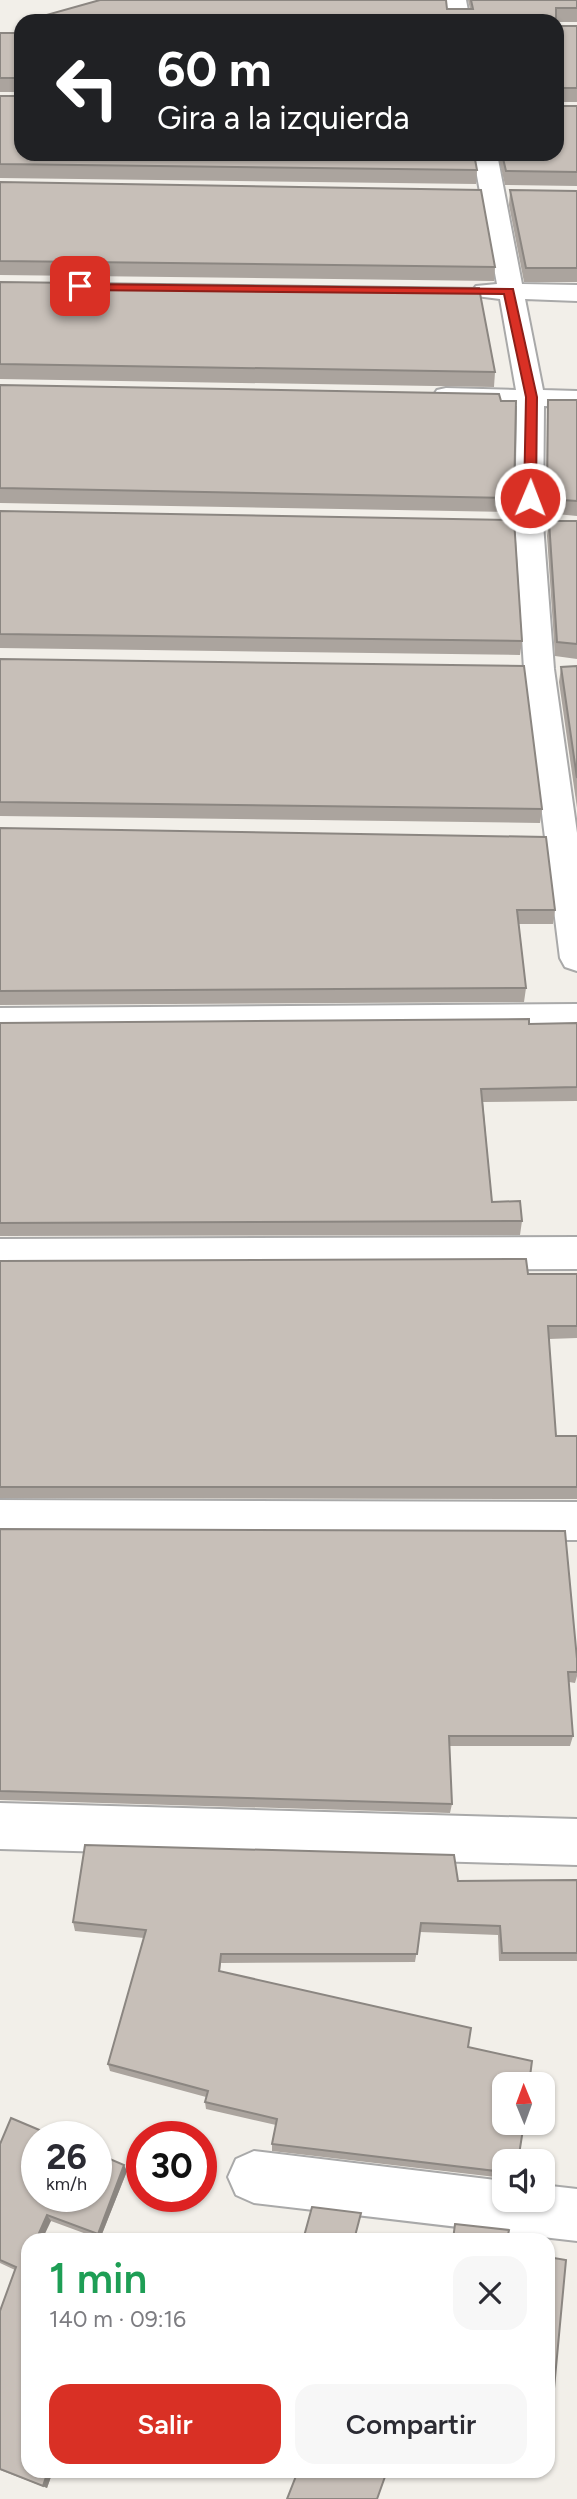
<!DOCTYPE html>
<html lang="es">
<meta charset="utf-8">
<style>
:root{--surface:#fff;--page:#f7f7f7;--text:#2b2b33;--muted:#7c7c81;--accent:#d93025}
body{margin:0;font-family:Figtree,sans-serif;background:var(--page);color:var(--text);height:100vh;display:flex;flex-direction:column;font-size:26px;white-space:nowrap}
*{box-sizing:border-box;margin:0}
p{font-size:23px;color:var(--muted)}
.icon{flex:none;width:38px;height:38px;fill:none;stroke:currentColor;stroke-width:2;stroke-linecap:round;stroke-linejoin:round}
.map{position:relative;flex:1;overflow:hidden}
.details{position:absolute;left:21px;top:2233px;width:534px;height:245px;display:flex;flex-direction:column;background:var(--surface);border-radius:21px;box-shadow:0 2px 5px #0004}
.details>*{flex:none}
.banner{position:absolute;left:14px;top:14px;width:550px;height:147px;border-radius:21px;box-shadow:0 2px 5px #0004;background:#202124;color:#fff;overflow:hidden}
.needle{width:46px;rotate:359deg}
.fabs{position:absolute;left:492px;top:2072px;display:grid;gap:14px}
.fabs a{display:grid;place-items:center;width:63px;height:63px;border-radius:14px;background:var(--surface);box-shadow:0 2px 5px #0004;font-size:35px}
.speed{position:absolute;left:21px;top:2121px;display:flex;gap:14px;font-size:35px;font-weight:700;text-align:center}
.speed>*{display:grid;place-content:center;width:91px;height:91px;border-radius:50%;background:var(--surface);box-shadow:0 2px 5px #0004;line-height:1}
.speed small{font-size:18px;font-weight:400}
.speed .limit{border:10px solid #d22;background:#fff;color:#111}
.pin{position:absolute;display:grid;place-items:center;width:60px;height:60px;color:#fff;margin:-30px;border-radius:14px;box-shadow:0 4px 10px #0006}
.me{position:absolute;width:77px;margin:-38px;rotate:1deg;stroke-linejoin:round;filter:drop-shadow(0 0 5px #0008)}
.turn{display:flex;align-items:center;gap:24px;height:147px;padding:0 28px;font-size:32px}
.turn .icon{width:91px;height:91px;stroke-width:2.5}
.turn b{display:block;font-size:49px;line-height:60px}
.round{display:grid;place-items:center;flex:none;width:74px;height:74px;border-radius:21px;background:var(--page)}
.head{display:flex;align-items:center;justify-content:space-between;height:119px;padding:0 28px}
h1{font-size:42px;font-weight:600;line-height:52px;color:#1e9e55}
.primary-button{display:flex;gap:14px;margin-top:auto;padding:14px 28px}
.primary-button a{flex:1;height:80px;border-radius:21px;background:var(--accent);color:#fff;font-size:28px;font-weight:600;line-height:80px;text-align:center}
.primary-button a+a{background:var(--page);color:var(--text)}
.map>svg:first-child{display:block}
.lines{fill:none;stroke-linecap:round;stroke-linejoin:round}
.minor-casing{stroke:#a9a9a9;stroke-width:4}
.minor{fill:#fff;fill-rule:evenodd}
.wall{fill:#aba49e}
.shaded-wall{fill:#8b8681}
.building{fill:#c7bfb8;stroke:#8b8681;stroke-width:2}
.route{fill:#d93025;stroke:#8d1f18;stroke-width:2}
</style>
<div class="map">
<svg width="577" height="2499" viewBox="0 0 577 2499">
<rect width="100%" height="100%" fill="#f2efe9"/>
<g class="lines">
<defs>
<g id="minor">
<polygon points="444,0 466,0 470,21 448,21"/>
<polygon points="473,154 497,154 522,284 577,285 577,301 525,299 543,390 577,391 577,407 544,406 543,524 554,669 577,833 577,971 565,967 560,958 524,669 515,524 517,406 446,404 437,402 433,396 437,390 446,388 516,390 500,299 476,296 472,291 476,286 497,284"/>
<polygon points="577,1004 577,1030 0,1034 0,1008"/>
<polygon points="577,1237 577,1269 0,1271 0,1239"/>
<polygon points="0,1500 577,1502 577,1540 0,1538"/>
<polygon points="0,1803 577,1819 577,1865 0,1849"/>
<polygon points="254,2151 504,2181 504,2200 542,2200 542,2185 577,2189 577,2241 254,2203 236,2195 228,2177 236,2159"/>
</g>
</defs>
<!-- minor casing -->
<use href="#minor" class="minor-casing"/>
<!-- minor -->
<use href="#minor" class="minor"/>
</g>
<!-- wall -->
<g class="wall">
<polygon points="468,0 577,0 577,22 556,22 556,21 31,21 470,9"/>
<rect x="556" y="26" width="21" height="76"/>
<rect x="0" y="33" width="21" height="59"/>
<polygon points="0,96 477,170 476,184 0,178"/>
<polygon points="577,106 577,186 505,185 498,154 556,154"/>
<polygon points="0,182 495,267 494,281 0,275"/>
<polygon points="510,190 577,191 577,282 524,282 509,205"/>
<polygon points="0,282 495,372 494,387 0,379"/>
<polygon points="0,385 514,498 512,512 0,503"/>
<polygon points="548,400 577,400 577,516 546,513 547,415"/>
<polygon points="0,511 522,641 520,655 0,648"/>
<polygon points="549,521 577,521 577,659 555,656 547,536"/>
<polygon points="0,659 542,809 540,823 0,816"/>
<polygon points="577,666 577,808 559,682 561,667"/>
<polygon points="0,828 555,910 553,924 519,924 526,988 524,1002 0,1005"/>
<polygon points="0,1023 577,1023 577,1101 483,1102 492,1202 522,1221 520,1235 0,1236"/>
<polygon points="0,1261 528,1274 577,1274 577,1338 549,1339 556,1436 577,1436 577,1499 0,1498"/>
<polygon points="0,1529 577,1659 577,1676 575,1683 569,1682 573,1736 570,1746 449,1746 452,1804 450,1813 0,1800"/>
<polygon points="577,1880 577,1961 499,1961 498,1935 420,1932 415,1962 221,1963 220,1971 468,2047 504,2161 504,2178 272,2151 272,2144 276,2125 206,2109 205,2102 206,2097 110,2071 108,2064 144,1938 75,1931 73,1922 458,1881"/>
<polygon points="0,2144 127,2171 100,2239 51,2221 28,2240 28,2471 53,2471 47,2488 0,2470 0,2311 15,2270 0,2263"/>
</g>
<!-- shaded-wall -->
<g class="shaded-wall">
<polygon points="124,2165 127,2171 100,2239 98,2234"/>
<polygon points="47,2215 51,2221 42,2240 36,2240"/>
<polygon points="48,2471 53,2471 47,2488 43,2486"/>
</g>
<!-- building -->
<g class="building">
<polygon points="100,0 446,0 447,9 473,9 471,0 577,0 577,8 556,8 556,21 31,21 32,19"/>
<rect x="556" y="26" width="21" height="62"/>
<rect x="0" y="33" width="21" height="45"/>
<polygon points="0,96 21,96 21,154 474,154 477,170 0,164"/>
<polygon points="556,106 577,106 577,172 506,171 502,154 556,154"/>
<polygon points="0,182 481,190 495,267 0,261"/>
<polygon points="510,190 577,191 577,268 526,268"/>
<polygon points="0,282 479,288 495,372 0,364"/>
<polygon points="0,385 499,394 501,401 516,401 514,498 0,488"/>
<polygon points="548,400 577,400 577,501 547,499"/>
<polygon points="0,511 514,520 522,641 0,634"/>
<polygon points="549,521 577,521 577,644 557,642"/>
<polygon points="0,659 524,666 542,809 0,802"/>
<polygon points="577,666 577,778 561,667"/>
<polygon points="0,828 546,837 555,910 517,910 526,988 0,991"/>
<polygon points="529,1019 529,1024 577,1023 577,1087 481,1089 492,1202 520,1201 522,1221 0,1223 0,1023"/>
<polygon points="526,1259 528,1274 577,1274 577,1326 548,1326 556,1436 577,1436 577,1487 0,1487 0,1261"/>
<polygon points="0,1529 565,1531 577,1659 577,1672 568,1672 573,1736 449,1736 452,1804 0,1791"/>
<polygon points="85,1845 454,1855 458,1881 577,1880 577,1953 502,1953 500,1926 421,1923 417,1954 221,1954 219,1971 471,2028 468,2047 532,2061 529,2084 504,2084 504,2123 524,2123 518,2161 504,2161 504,2172 272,2144 277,2119 205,2102 208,2091 108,2064 146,1930 73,1922"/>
<polygon points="11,2118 56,2137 37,2137 37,2196 96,2196 96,2153 124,2165 98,2234 47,2215 36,2240 28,2240 28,2471 48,2471 43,2486 0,2469 0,2311 16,2267 0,2260 0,2144"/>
<polygon points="312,2207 361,2213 354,2240 303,2240"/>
<polygon points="455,2224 509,2230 507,2240 453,2240"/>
<polygon points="548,2257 566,2260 548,2453"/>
<polygon points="298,2471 387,2471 377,2499 287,2499"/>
</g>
<!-- route -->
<polygon class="route" points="77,284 513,289 537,397 536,498 530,502 524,498 526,397 504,294 80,290 75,286"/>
</svg>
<div class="fabs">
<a><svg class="needle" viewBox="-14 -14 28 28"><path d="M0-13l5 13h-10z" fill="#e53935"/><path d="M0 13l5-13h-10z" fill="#7c7c81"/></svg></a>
<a><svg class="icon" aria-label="sound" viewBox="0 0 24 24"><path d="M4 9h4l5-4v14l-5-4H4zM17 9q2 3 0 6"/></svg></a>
</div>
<div class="speed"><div>26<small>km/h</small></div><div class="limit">30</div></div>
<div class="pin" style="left:80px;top:286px;background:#d93025"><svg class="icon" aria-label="arrive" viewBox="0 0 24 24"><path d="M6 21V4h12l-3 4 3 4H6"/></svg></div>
<svg class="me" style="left:530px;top:498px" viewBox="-20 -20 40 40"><circle r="17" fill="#d93025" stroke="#fff" stroke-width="3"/><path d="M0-11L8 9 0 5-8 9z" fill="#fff"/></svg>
<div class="banner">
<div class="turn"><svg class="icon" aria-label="left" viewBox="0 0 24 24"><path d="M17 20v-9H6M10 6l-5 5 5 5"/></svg><div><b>60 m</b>Gira a la izquierda</div></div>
</div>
<section class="details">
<div class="head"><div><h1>1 min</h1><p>140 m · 09:16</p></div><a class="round"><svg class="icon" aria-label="close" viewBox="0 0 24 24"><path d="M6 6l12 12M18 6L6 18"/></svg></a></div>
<div class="primary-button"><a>Salir</a><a>Compartir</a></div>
</section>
</div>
